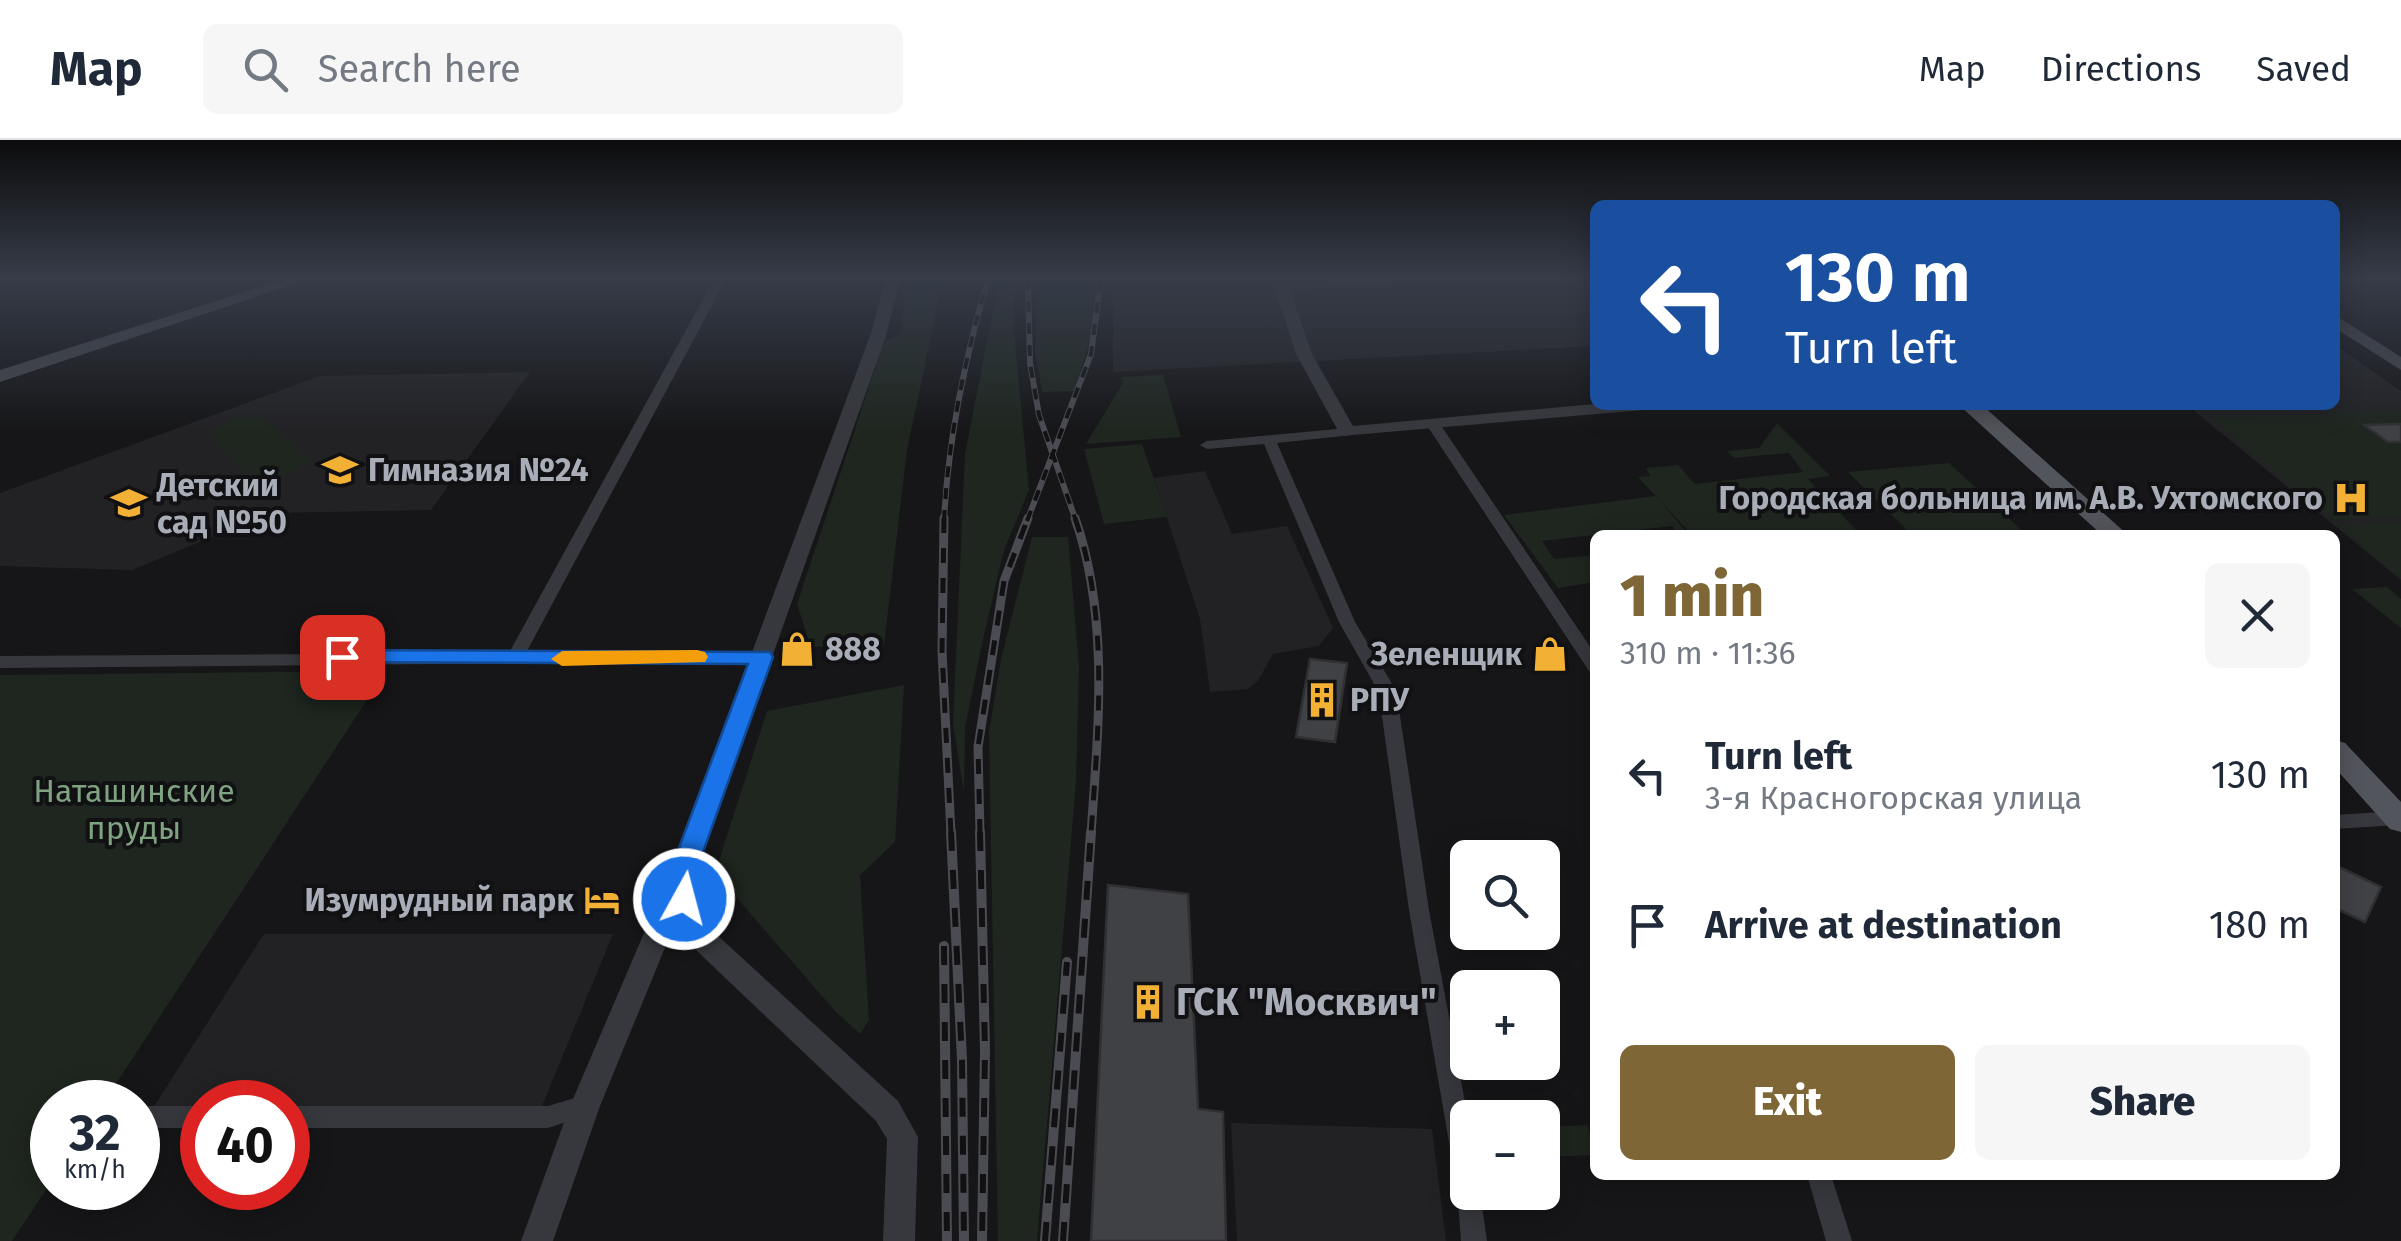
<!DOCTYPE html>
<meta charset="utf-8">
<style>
:root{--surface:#fff;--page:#f6f6f7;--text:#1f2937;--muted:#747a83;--line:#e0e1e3;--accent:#7e6636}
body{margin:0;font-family:"Fira Sans",sans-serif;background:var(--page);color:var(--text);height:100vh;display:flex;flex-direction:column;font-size:38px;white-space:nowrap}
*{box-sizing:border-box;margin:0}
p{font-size:32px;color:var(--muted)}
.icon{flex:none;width:55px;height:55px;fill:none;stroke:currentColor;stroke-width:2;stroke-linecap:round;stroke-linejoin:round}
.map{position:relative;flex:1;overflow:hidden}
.side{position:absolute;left:1590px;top:390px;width:750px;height:650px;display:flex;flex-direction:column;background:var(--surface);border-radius:15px;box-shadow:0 5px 25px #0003}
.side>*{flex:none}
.hud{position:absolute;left:1590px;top:60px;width:750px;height:210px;border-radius:15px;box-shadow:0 5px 25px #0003;background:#1a4fa0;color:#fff;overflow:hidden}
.fabs{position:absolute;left:1450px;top:700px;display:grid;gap:20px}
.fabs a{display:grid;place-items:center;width:110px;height:110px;border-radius:15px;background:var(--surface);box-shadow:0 5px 25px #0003;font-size:50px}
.speed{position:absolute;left:30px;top:940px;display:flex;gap:20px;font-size:50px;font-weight:700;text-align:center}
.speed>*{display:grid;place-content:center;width:130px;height:130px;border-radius:50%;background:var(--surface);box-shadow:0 5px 25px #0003;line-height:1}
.speed small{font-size:25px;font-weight:400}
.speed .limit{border:15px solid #d22;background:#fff;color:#111}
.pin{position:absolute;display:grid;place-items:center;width:85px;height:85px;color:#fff;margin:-42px;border-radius:20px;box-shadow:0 5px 15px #0006}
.me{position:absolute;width:110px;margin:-55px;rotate:7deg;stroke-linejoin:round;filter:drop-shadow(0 0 8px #0008)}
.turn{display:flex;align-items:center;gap:35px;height:210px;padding:0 30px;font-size:45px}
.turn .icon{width:130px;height:130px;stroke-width:2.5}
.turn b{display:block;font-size:70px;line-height:85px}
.round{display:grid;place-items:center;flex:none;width:105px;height:105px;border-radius:15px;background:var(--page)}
.headline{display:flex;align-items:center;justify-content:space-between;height:170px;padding:0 30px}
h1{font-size:60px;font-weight:800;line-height:75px;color:var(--accent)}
.button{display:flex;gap:20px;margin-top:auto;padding:20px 30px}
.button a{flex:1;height:115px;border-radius:15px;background:var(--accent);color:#fff;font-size:40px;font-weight:800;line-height:115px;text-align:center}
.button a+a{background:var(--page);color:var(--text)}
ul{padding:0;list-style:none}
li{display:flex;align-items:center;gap:30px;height:150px;padding:0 30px}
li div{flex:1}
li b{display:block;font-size:38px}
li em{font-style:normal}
header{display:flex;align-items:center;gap:60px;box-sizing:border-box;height:140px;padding:0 50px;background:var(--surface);border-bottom:2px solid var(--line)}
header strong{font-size:48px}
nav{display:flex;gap:55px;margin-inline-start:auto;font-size:35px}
.search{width:700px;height:90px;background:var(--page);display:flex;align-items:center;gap:25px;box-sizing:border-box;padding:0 35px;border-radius:15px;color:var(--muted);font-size:38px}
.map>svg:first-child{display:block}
.built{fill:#222225}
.green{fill:#1e261f}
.building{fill:#404145;stroke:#303034;stroke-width:2.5}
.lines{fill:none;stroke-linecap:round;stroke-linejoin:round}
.minor{fill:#37383d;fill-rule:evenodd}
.tertiary{fill:#37383d;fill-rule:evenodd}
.secondary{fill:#45474d;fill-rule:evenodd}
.primary{fill:#53555c;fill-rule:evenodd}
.rail-far2-casing{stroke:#4a4c52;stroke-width:6}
.rail-far1-casing{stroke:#4a4c52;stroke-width:9}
.rail-casing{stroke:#4a4c52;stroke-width:10}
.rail-far2{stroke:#111113;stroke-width:4;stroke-dasharray:11;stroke-linecap:butt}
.rail-far1{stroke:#111113;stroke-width:5;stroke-dasharray:15;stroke-linecap:butt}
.rail{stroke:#111113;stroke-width:6;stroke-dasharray:19;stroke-linecap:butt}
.route{fill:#1a73e8;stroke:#114b97;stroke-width:2.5}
.slow{fill:#f59e0b}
.labels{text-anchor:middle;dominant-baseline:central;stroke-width:8;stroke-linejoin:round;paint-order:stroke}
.poi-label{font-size:32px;font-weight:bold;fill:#a8adb8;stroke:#111113;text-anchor:start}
.park-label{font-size:32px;fill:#7fa381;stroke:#111113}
.near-poi-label{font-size:38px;font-weight:bold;fill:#a8adb8;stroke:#111113;text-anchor:start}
</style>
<header>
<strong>Map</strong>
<div class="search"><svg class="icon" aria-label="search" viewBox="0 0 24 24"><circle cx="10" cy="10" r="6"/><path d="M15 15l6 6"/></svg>Search here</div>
<nav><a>Map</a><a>Directions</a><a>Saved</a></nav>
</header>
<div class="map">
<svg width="2401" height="1101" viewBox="0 0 2401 1101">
<rect width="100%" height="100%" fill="#161618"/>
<!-- built -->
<g class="built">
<polygon points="1113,139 1595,139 1595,206 1113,232"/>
<polygon points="2335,205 2401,251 2401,440 2187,265 2335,265"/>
<polygon points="530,232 431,370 270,373 132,430 0,426 0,353 320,236"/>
<polygon points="1205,331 1232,394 1287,386 1333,488 1319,506 1273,514 1258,541 1248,549 1210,552 1200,479 1154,338"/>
<polygon points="264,794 613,794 542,966 288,967 288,962 202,962 202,967 153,968"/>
<polygon points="1231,983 1432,989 1446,1101 1237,1101"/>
</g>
<!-- green -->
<g class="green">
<polygon points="908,139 943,139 907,310 884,505 811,507 797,464 884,202 900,195"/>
<polygon points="999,139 1014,139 1014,191 1029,350 1004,410 984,495 965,587 964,653 953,584 965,314"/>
<polygon points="1038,139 1097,139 1093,190 1074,251 1042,252 1035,210"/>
<polygon points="1163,235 1181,297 1086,304 1123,243 1121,237"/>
<polygon points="2401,271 2401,376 2332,380 2210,278"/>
<polygon points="261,275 309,320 287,335 254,341 208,294 230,280"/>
<polygon points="1777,283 1830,336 1808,339 1861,395 1692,395 1638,337 1650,336 1646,328 1678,325 1695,344 1803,332 1789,313 1734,318 1727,311 1759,308"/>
<polygon points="1142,304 1167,377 1104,384 1084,309"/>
<polygon points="1949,323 2027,395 1912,395 1848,332"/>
<polygon points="1656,356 1689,395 1679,395 1672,386 1542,401 1554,419 1595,415 1595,442 1558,448 1504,375"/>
<polygon points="2401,382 2401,437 2337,386"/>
<polygon points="1032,397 1068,397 1079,526 1076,643 1037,1101 998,1101 989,592 1001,519"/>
<polygon points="2387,447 2401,459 2401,488 2352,449"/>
<polygon points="386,531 104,962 52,962 52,1041 12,1101 0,1101 0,535"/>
<polygon points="904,545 895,702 860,735 869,880 860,894 835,871 715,733 767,571"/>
<polygon points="1588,985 1595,1015 1543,1017 1543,987"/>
</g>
<!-- building -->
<g class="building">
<polygon points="2401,284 2401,302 2388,302 2364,285"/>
<polygon points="1310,519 1347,523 1335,602 1296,597"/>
<polygon points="2335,725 2381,747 2365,782 2335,768"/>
<polygon points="1108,745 1188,754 1198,969 1223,972 1226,1101 1091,1101"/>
</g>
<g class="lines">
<!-- minor -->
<g class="minor">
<polygon points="714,139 726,139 526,513 762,511 771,517 768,521 0,528 0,516 509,513"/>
<polygon points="1359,139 1416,139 1410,142 1282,150 1276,147 1282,144"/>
<polygon points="1433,280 1438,281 1595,514 1595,533 1589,531 1426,284"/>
<polygon points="1347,288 1354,292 1352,295 1277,303 1355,482 1391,542 1399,569 1429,770 1468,978 1468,1052 1480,1052 1487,1101 1461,1101 1457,1049 1409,770 1381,569 1373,542 1339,482 1264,304 1207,309 1200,305 1207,301"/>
<polygon points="2398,671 2401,672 2401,684 2398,685 2335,689 2335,675"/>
<polygon points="585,955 593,959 597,966 593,973 548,988 288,988 288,966 548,966"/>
<rect x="138" y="966" width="64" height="22"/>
<polygon points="1807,1035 1831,1035 1852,1101 1826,1101"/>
</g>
<!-- tertiary -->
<g class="tertiary">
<polygon points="886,139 900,139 886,196 694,737 706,780 717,795 898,961 918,997 915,1101 883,1101 887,999 876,981 697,811 678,776 600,966 553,1101 521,1101 570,966 668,737 870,196"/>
<polygon points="1272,139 1286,139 1312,214 1353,286 1595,264 1652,265 1643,270 1341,296 1296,214"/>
</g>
<!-- secondary -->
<g class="secondary">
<polygon points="285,139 309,139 0,242 0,230"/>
<polygon points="2335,175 2401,217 2401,230 2335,188"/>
</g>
<!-- primary -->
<g class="primary">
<polygon points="1959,265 1982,265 2128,395 2102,395"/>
<polygon points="2335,600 2345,603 2401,662 2401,692 2390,689 2335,628"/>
</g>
<defs>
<g id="rail-far2">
<polyline points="1028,139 1030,223 1039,275 1076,381"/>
<path d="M 944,381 C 948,298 965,218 988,139"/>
<polyline points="1027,381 1091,214 1101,139"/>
</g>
<g id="rail-far1">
<polyline points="944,378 942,511 951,694"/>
<path d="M 1075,378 C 1110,478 1098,591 1091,694"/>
<polyline points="980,694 978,607 1004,441 1028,378"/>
</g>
<g id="rail">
<polyline points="951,692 962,920 964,1101"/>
<polyline points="980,692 985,911 982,1101"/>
<polyline points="944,806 947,1101"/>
<polyline points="1045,1101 1067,822"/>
<polyline points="1063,1101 1091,692"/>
</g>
</defs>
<!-- rail-far2 casing -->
<use href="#rail-far2" class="rail-far2-casing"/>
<!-- rail-far1 casing -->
<use href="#rail-far1" class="rail-far1-casing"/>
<!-- rail casing -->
<use href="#rail" class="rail-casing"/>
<!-- rail-far2 -->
<use href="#rail-far2" class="rail-far2"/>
<!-- rail-far1 -->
<use href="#rail-far1" class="rail-far1"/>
<!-- rail -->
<use href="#rail" class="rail"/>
</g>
<!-- sky -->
<linearGradient id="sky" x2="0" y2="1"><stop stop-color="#0c0c0d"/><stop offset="0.47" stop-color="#363c48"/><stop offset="1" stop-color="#363c48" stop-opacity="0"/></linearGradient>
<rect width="2401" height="293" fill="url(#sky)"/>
<!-- route -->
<polygon class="route" points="342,510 770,512 773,517 694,737 698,759 694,766 684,769 675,766 668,737 748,524 334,522 331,517"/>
<!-- slow -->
<polygon class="slow" points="697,510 705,512 708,517 705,522 562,526 551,519 562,511"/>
<!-- icons -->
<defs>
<symbol id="school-bare" viewBox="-9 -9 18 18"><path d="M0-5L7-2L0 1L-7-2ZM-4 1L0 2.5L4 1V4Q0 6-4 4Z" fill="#f2b134" stroke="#111113" stroke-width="2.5" paint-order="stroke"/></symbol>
<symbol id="hospital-bare" viewBox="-9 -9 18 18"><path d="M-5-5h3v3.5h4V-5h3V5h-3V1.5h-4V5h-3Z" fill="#f2b134" stroke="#111113" stroke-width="2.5" paint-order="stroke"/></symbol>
<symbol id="shop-bare" viewBox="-9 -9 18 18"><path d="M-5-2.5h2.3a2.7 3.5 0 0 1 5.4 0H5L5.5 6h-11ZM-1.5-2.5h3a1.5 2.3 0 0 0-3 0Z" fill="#f2b134" stroke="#111113" stroke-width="2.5" paint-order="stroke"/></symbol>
<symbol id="building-bare" viewBox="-9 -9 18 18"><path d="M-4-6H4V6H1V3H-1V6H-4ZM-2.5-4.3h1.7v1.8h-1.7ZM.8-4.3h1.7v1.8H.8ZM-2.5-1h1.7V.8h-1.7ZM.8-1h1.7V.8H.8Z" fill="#f2b134" stroke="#111113" stroke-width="2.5" paint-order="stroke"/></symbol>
<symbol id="hotel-bare" viewBox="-9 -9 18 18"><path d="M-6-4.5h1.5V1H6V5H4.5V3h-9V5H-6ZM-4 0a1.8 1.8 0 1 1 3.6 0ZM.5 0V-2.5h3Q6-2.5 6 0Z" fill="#f2b134" stroke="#111113" stroke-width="2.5" paint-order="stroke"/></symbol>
</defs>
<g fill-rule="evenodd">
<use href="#school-bare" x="315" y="305" width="50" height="50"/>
<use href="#hospital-bare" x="2326" y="333" width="50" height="50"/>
<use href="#school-bare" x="104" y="338" width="50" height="50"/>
<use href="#shop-bare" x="772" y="484" width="50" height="50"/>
<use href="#shop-bare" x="1525" y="489" width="50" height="50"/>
<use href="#building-bare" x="1297" y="535" width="50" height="50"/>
<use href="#hotel-bare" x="577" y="735" width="50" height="50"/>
<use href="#building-bare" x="1123" y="837" width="50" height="50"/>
</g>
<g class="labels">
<!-- poi labels -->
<g class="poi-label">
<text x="368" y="330">Гимназия №24</text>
<text x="157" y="345">Детский<tspan x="157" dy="37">сад №50</tspan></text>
<text x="2323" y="358" text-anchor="end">Городская больница им. А.В. Ухтомского</text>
<text x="825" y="509">888</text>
<text x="1522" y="514" text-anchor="end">Зеленщик</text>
<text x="1350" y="560">РПУ</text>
<text x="574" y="760" text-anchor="end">Изумрудный парк</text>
</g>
<!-- park labels -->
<g class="park-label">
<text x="134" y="651">Наташинские<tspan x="134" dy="37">пруды</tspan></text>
</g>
<!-- near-poi labels -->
<g class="near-poi-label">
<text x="1176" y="862">ГСК "Москвич"</text>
</g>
</g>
</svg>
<div class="fabs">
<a><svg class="icon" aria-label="search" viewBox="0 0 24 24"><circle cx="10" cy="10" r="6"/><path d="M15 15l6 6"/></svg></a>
<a>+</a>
<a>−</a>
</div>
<div class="speed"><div>32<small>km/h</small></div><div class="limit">40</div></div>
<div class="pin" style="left:342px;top:517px;background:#d93025"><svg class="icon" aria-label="arrive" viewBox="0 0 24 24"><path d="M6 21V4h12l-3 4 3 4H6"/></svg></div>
<svg class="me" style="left:684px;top:759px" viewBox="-20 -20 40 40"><circle r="17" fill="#1a73e8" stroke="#fff" stroke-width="3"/><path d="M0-11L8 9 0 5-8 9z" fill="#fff"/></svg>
<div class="hud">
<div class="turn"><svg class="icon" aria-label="left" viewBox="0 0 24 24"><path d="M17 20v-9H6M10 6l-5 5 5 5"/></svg><div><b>130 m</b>Turn left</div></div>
</div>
<section class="side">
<div class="headline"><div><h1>1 min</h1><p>310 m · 11:36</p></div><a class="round"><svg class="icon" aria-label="close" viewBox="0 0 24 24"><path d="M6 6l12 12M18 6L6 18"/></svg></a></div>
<ul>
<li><svg class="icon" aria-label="left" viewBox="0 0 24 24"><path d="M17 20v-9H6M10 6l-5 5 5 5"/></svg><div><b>Turn left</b><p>3-я Красногорская улица</p></div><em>130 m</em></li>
<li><svg class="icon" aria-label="arrive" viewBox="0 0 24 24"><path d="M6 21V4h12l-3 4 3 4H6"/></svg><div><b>Arrive at destination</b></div><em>180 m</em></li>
</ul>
<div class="button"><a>Exit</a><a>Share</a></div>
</section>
</div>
